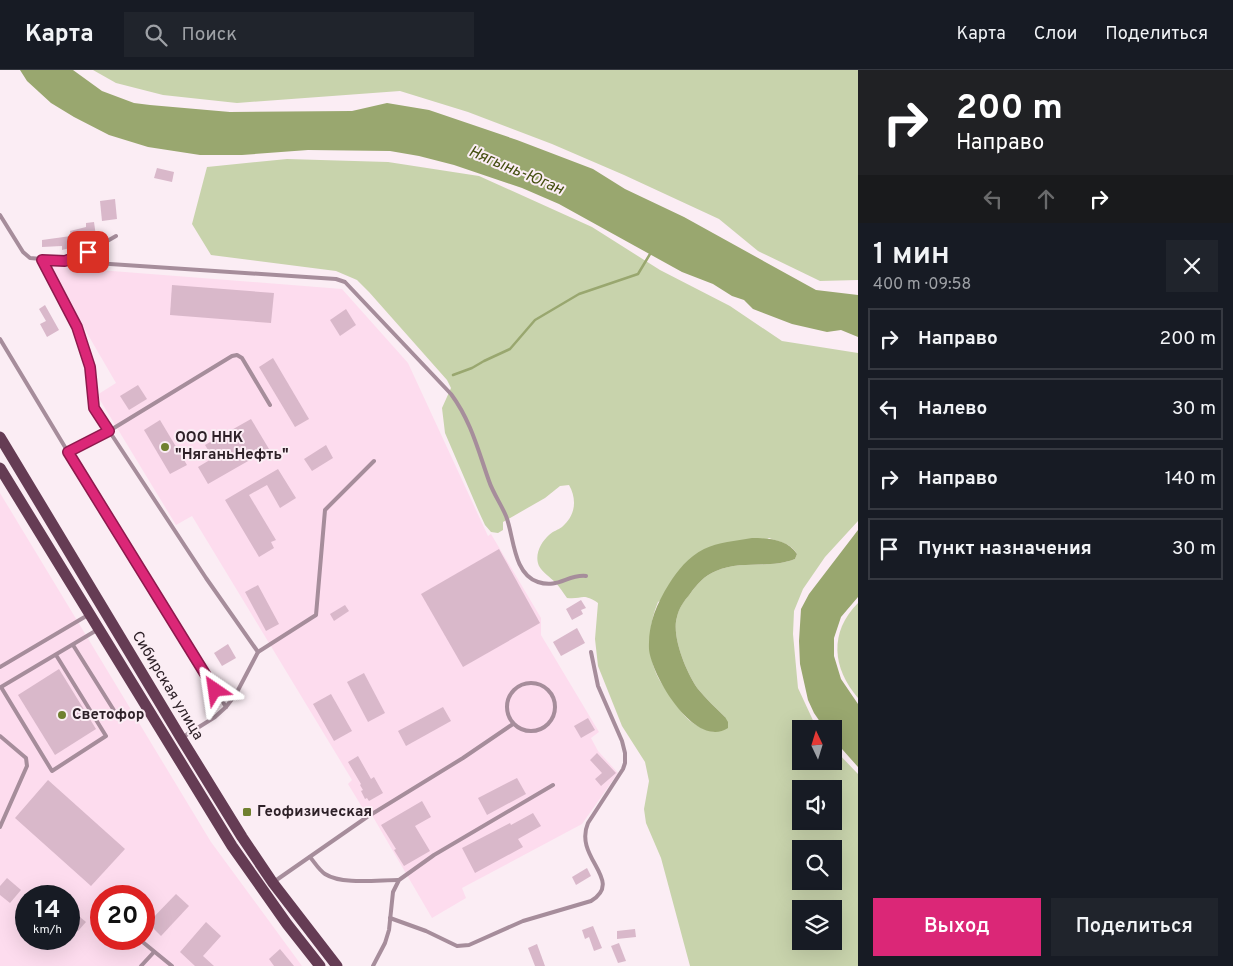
<!DOCTYPE html>
<html lang="ru">
<meta charset="utf-8">
<style>
:root{--surface:#171b24;--page:#20242c;--text:#f1f3f6;--muted:#9ea1a6;--line:#363941;--accent:#db2777}
body{margin:0;font-family:Overpass,sans-serif;background:var(--page);color:var(--text);height:100vh;display:flex;flex-direction:column;font-size:19px;white-space:nowrap}
*{box-sizing:border-box;margin:0}
p{font-size:16px;color:var(--muted)}
.icon{flex:none;width:28px;height:28px;fill:none;stroke:currentColor;stroke-width:2;stroke-linecap:round;stroke-linejoin:round}
.map{position:relative;flex:1;overflow:hidden}
.drawer{display:flex;flex-direction:column;background:var(--surface);width:375px}
.drawer>*{flex:none}
.banner{background:#202124;color:#fff;overflow:hidden}
.needle{width:32px;rotate:356deg}
.tools{position:absolute;left:792px;top:650px;display:grid;gap:10px}
.tools a{display:grid;place-items:center;width:50px;height:50px;border-radius:0px;background:var(--surface);box-shadow:0 5px 20px #0002;font-size:25px}
.speed{position:absolute;left:15px;top:815px;display:flex;gap:10px;font-size:25px;font-weight:700;text-align:center}
.speed>*{display:grid;place-content:center;width:65px;height:65px;border-radius:50%;background:var(--surface);box-shadow:0 5px 20px #0002;line-height:1}
.speed small{font-size:12px;font-weight:400}
.speed .limit{border:8px solid #d22;background:#fff;color:#111}
.pin{position:absolute;display:grid;place-items:center;width:42px;height:42px;color:#fff;margin:-21px;border-radius:10px;box-shadow:0 2px 8px #0006}
.me{position:absolute;width:55px;margin:-28px;rotate:328deg;stroke-linejoin:round;filter:drop-shadow(0 0 4px #0008)}
.turn{display:flex;align-items:center;gap:18px;height:105px;padding:0 15px;font-size:22px}
.turn .icon{width:65px;height:65px;stroke-width:2.5}
.turn b{display:block;font-size:35px;line-height:42px}
.lanes{display:flex;align-items:center;height:48px;padding:0 15px;background:#0003;justify-content:center;gap:25px;direction:ltr}
.lanes .off{opacity:.35}
.round{display:grid;place-items:center;flex:none;width:52px;height:52px;border-radius:0px;background:var(--page)}
.headline{display:flex;align-items:center;justify-content:space-between;height:85px;padding:0 15px}
h1{font-size:30px;font-weight:600;line-height:38px}
.primary-button{display:flex;gap:10px;margin-top:auto;padding:10px 15px}
.primary-button a{flex:1;height:58px;border-radius:0px;background:var(--accent);color:#fff;font-size:20px;font-weight:600;line-height:58px;text-align:center}
.primary-button a+a{background:var(--page);color:var(--text)}
ul{padding:0;list-style:none}
li{display:flex;align-items:center;gap:15px;height:62px;margin:0 10px 8px;padding:0 5px;border:2px solid var(--line);border-radius:0px}
li div{flex:1}
li b{display:block;font-size:19px}
li em{font-style:normal}
header{display:flex;align-items:center;gap:30px;box-sizing:border-box;height:70px;padding:0 25px;background:var(--surface);border-bottom:1px solid var(--line)}
header strong{font-size:24px}
nav{display:flex;gap:28px;margin-inline-start:auto;font-size:18px}
.search{width:350px;height:45px;background:var(--page);display:flex;align-items:center;gap:12px;box-sizing:border-box;padding:0 18px;border-radius:0px;color:var(--muted);font-size:19px}
main{display:flex;flex:1;min-height:0}
.map>svg:first-child{display:block}
.built{fill:#fddcee;fill-rule:evenodd}
.green{fill:#c8d3ac;fill-rule:evenodd}
.water{fill:#99a76f}
.lines{fill:none;stroke-linecap:round;stroke-linejoin:round}
.stream{stroke:#99a76f;stroke-width:2.5}
.building{fill:#d9b8ca}
.service{stroke:#a68d9b;stroke-width:4}
.primary{stroke:#653c54;stroke-width:11}
.route-casing{stroke:#8e194d;stroke-width:12}
.route{stroke:#db2777;stroke-width:9}
.poi-dot{fill:#70802f;stroke:#fbedf4;stroke-width:2}
.labels{text-anchor:middle;dominant-baseline:central;stroke-width:4;stroke-linejoin:round;paint-order:stroke}
.poi-label{font-size:15px;font-weight:bold;fill:#2e2128;stroke:#fbedf4;text-anchor:start}
.street-label{font-size:15px;fill:#2e2128;stroke:#fbedf4}
.water-label{font-size:16px;font-style:italic;fill:#434e0e;stroke:#fbedf4}
</style>
<header>
<strong>Карта</strong>
<div class="search"><svg class="icon" aria-label="search" viewBox="0 0 24 24"><circle cx="10" cy="10" r="6"/><path d="M15 15l6 6"/></svg>Поиск</div>
<nav><a>Карта</a><a>Слои</a><a>Поделиться</a></nav>
</header>
<main>
<div class="map">
<svg width="858" height="896" viewBox="0 0 858 896">
<rect width="100%" height="100%" fill="#fbedf4"/>
<!-- built -->
<g class="built">
<polygon points="48,196 342,219 408,293 488,466 491,464 541,548 541,565 599,662 591,668 598,681 618,703 582,754 462,818 466,828 432,848 369,740 365,742 348,714 352,710 192,446 176,455 97,325 116,313"/>
<path d="M 0,423 L 211,772 L 302,896 L 0,896 ZM 26,826 L 69,826 L 69,869 L 26,869 ZM 101,826 L 144,826 L 144,869 L 101,869 Z"/>
</g>
<!-- green -->
<g class="green">
<polygon points="93,0 858,0 858,210 820,211 758,181 719,149 624,105 552,74 468,42 400,21 237,33 163,25 116,13"/>
<path d="M 287,89 L 388,92 L 479,106 L 592,157 L 660,200 L 730,236 L 782,271 L 858,283 L 858,451 L 825,487 L 803,519 L 794,541 L 793,564 L 798,618 L 817,659 L 801,659 L 801,691 L 834,691 L 834,679 L 858,704 L 858,896 L 690,896 L 661,788 L 646,753 L 644,739 L 649,711 L 645,692 L 622,656 L 598,596 L 595,569 L 598,533 C 582,522 582,530 567,528 C 563,523 560,517 555,512 C 550,507 543,503 539,496 C 534,485 541,472 549,465 C 553,461 558,460 562,457 C 576,445 577,429 569,415 L 560,416 L 545,428 L 503,452 L 503,460 L 498,463 L 491,462 L 485,455 L 479,442 L 445,363 L 442,338 L 451,318 L 447,310 L 369,222 L 357,210 L 336,201 L 211,185 L 192,154 L 207,97 ZM 769,468 C 780,472 791,473 797,484 L 795,489 C 770,499 741,490 716,501 C 704,506 697,514 690,524 C 684,531 679,537 677,547 C 671,566 687,604 698,619 C 706,629 716,638 725,647 L 714,662 C 689,655 684,646 670,626 C 666,619 659,611 656,603 C 646,580 649,554 658,532 ZM 801,719 L 834,719 L 834,751 L 801,751 ZM 801,779 L 834,779 L 834,811 L 801,811 ZM 801,839 L 834,839 L 834,871 L 801,871 Z"/>
<path d="M 858,533 L 858,628 C 832,598 829,562 858,533 Z"/>
</g>
<!-- water -->
<g class="water">
<polygon points="20,0 73,0 102,21 134,33 150,35 230,42 352,41 387,33 429,40 517,70 593,99 625,119 684,147 816,220 858,225 858,267 841,260 827,262 792,254 753,239 744,230 732,226 713,214 682,202 559,134 522,118 454,95 419,86 390,81 308,80 242,85 200,85 148,77 109,65 74,47 51,33 27,11"/>
<polygon points="858,460 858,527 841,547 834,568 834,586 841,609 858,634 858,697 834,670 834,659 825,659 814,643 808,630 800,594 799,571 801,539 809,524"/>
<path d="M 752,468 C 767,468 788,469 797,484 L 795,489 C 770,499 741,490 716,501 C 704,506 697,514 690,524 C 684,531 679,538 677,547 C 671,566 687,604 698,619 C 706,629 716,638 725,647 L 728,652 L 728,658 C 695,680 651,605 649,579 C 648,554 656,535 669,514 C 678,500 688,487 704,479 C 718,472 736,471 752,468 Z"/>
</g>
<g class="lines">
<!-- stream -->
<polyline class="stream" points="453,305 472,298 484,291 510,279 535,250 579,224 638,204 650,184"/>
</g>
<!-- building -->
<g class="building">
<polygon points="157,98 174,102 172,112 154,108"/>
<polygon points="115,129 117,149 102,151 100,131"/>
<polygon points="94,152 96,166 83,168 84,173 70,176 70,178 62,180 62,176 42,177 42,170 71,166 70,161 86,157 86,153"/>
<polygon points="172,215 274,223 271,253 170,245"/>
<polygon points="45,235 59,260 47,267 40,254 46,251 39,239"/>
<polygon points="346,239 356,255 340,266 330,250"/>
<polygon points="273,288 309,349 295,357 259,297"/>
<polygon points="138,315 147,329 129,340 120,326"/>
<polygon points="251,349 269,379 208,414 198,397 213,388 205,375"/>
<polygon points="160,350 187,395 170,404 144,360"/>
<polygon points="326,375 333,388 312,401 304,389"/>
<polygon points="278,399 296,428 280,438 267,415 249,425 276,470 271,472 274,478 259,487 225,430"/>
<polygon points="499,479 540,553 463,597 421,524"/>
<polygon points="258,515 279,554 266,561 245,522"/>
<polygon points="581,530 586,538 581,540 583,544 572,550 566,539"/>
<polygon points="345,535 349,541 334,551 330,544"/>
<polygon points="577,558 585,573 561,586 553,572"/>
<polygon points="228,574 236,588 222,596 214,583"/>
<polygon points="59,599 96,659 55,685 18,625"/>
<polygon points="364,603 385,643 368,652 347,612"/>
<polygon points="331,624 352,661 334,671 313,634"/>
<polygon points="443,637 451,651 406,676 398,661"/>
<polygon points="588,648 595,660 581,668 574,656"/>
<polygon points="597,683 616,703 601,716 595,709 602,703 590,690"/>
<polygon points="358,686 371,709 374,707 383,723 369,731 367,728 365,729 361,721 363,720 360,715 361,714 348,692"/>
<polygon points="517,708 526,724 487,745 478,728"/>
<polygon points="48,710 125,779 91,816 15,748"/>
<polygon points="422,731 431,747 415,756 430,781 404,796 394,780 396,779 381,755"/>
<polygon points="533,743 541,756 518,769 523,777 475,803 462,778 510,753 511,755"/>
<polygon points="587,798 591,806 576,815 572,807"/>
<polygon points="7,808 21,820 10,833 0,825 0,816"/>
<polygon points="176,824 189,836 161,866 148,853"/>
<polygon points="69,838 86,852 78,861 69,854"/>
<polygon points="206,852 221,866 203,886 214,896 195,896 180,882"/>
<polygon points="593,856 602,878 594,881 589,867 585,869 582,860"/>
<polygon points="635,859 636,867 617,869 617,861"/>
<polygon points="619,873 626,891 618,893 611,876"/>
<polygon points="537,874 545,896 535,896 528,878"/>
<polygon points="280,879 294,896 274,896 269,889"/>
</g>
<g class="lines">
<!-- service -->
<g class="service">
<polyline points="0,145 23,182 30,188 65,191 88,182 116,166"/>
<polyline points="42,190 77,257 90,297 94,338 206,508 258,582"/>
<path d="M 65,191 L 336,209 L 345,212 L 451,324 C 471,351 478,380 489,411 C 493,423 501,434 506,446 C 514,466 513,504 538,512 C 558,519 568,504 586,506"/>
<polyline points="0,269 68,382 226,637"/>
<polyline points="68,382 109,361 232,286 237,285 242,288 270,335"/>
<polyline points="73,575 115,642"/>
<polyline points="56,585 106,666 52,701 1,617 97,560"/>
<polyline points="0,597 88,545"/>
<circle cx="531" cy="637" r="24"/>
<polyline points="0,666 26,688 27,696 0,757"/>
<polyline points="183,667 215,647 226,637 236,624 258,582 316,545 325,440 374,391"/>
<path d="M 310,787 C 315,793 319,800 325,804 C 342,815 378,810 398,810"/>
<polyline points="275,811 367,747 463,688 513,654"/>
<path d="M 390,848 L 426,861 L 457,876 L 469,875 L 523,851 L 591,831 C 625,810 573,788 588,753 L 623,699 L 625,693 L 625,683 L 622,671 L 598,616 L 591,582"/>
<polyline points="139,869 172,896"/>
<polyline points="141,896 154,882"/>
<polyline points="373,896 385,873 389,860 393,822 399,810 434,785 553,715"/>
</g>
<!-- primary -->
<g class="primary">
<polyline points="0,367 181,668 242,767 273,813 337,896"/>
<polyline points="0,398 232,776 287,854 320,896"/>
</g>
</g>
<g class="lines">
<defs>
<polyline id="route" points="88,182 65,191 42,190 77,257 90,297 94,338 109,361 68,382 215,620"/>
</defs>
<!-- route casing -->
<use href="#route" class="route-casing"/>
<!-- route -->
<use href="#route" class="route"/>
</g>
<!-- markers -->
<g class="poi-dot">
<circle cx="165" cy="377" r="5"/>
<circle cx="62" cy="645" r="5"/>
<rect x="242" y="737" width="10" height="10" rx="2.5"/>
</g>
<g class="labels">
<!-- poi labels -->
<g class="poi-label">
<text x="175" y="368">ООО ННК<tspan x="175" dy="17">"НяганьНефть"</tspan></text>
<text x="72" y="645">Светофор</text>
<text x="257" y="742">Геофизическая</text>
</g>
<!-- street labels -->
<g class="street-label">
<text transform="translate(167 616) rotate(59)">Сибирская улица</text>
</g>
<!-- water labels -->
<g class="water-label">
<text transform="translate(516 101) rotate(23)">Нягынь-Юган</text>
</g>
</g>
</svg>
<div class="tools">
<a><svg class="needle" viewBox="-14 -14 28 28"><path d="M0-13l5 13h-10z" fill="#e53935"/><path d="M0 13l5-13h-10z" fill="#9ea1a6"/></svg></a>
<a><svg class="icon" aria-label="sound" viewBox="0 0 24 24"><path d="M4 9h4l5-4v14l-5-4H4zM17 9q2 3 0 6"/></svg></a>
<a><svg class="icon" aria-label="search" viewBox="0 0 24 24"><circle cx="10" cy="10" r="6"/><path d="M15 15l6 6"/></svg></a>
<a><svg class="icon" aria-label="layers" viewBox="0 0 24 24"><path d="M12 4l9 5-9 5-9-5zM3 14l9 5 9-5"/></svg></a>
</div>
<div class="speed"><div>14<small>km/h</small></div><div class="limit">20</div></div>
<div class="pin" style="left:88px;top:182px;background:#d93025"><svg class="icon" aria-label="arrive" viewBox="0 0 24 24"><path d="M6 21V4h12l-3 4 3 4H6"/></svg></div>
<svg class="me" style="left:215px;top:620px" viewBox="-20 -20 40 40"><path d="M0-17L14 15 0 8-14 15z" fill="#db2777" stroke="#fff" stroke-width="4"/></svg>
</div>
<section class="drawer">
<div class="banner">
<div class="turn"><svg class="icon" aria-label="right" viewBox="0 0 24 24"><path d="M7 20v-9h11M14 6l5 5-5 5"/></svg><div><b>200 m</b>Направо</div></div>
<div class="lanes"><svg class="icon off" aria-label="left" viewBox="0 0 24 24"><path d="M17 20v-9H6M10 6l-5 5 5 5"/></svg><svg class="icon off" aria-label="ahead" viewBox="0 0 24 24"><path d="M12 20V5M6 11l6-6 6 6"/></svg><svg class="icon" aria-label="right" viewBox="0 0 24 24"><path d="M7 20v-9h11M14 6l5 5-5 5"/></svg></div>
</div>
<div class="headline"><div><h1>1 мин</h1><p>400 m · 09:58</p></div><a class="round"><svg class="icon" aria-label="close" viewBox="0 0 24 24"><path d="M6 6l12 12M18 6L6 18"/></svg></a></div>
<ul>
<li><svg class="icon" aria-label="right" viewBox="0 0 24 24"><path d="M7 20v-9h11M14 6l5 5-5 5"/></svg><div><b>Направо</b></div><em>200 m</em></li>
<li><svg class="icon" aria-label="left" viewBox="0 0 24 24"><path d="M17 20v-9H6M10 6l-5 5 5 5"/></svg><div><b>Налево</b></div><em>30 m</em></li>
<li><svg class="icon" aria-label="right" viewBox="0 0 24 24"><path d="M7 20v-9h11M14 6l5 5-5 5"/></svg><div><b>Направо</b></div><em>140 m</em></li>
<li><svg class="icon" aria-label="arrive" viewBox="0 0 24 24"><path d="M6 21V4h12l-3 4 3 4H6"/></svg><div><b>Пункт назначения</b></div><em>30 m</em></li>
</ul>
<div class="primary-button"><a>Выход</a><a>Поделиться</a></div>
</section>
</main>
